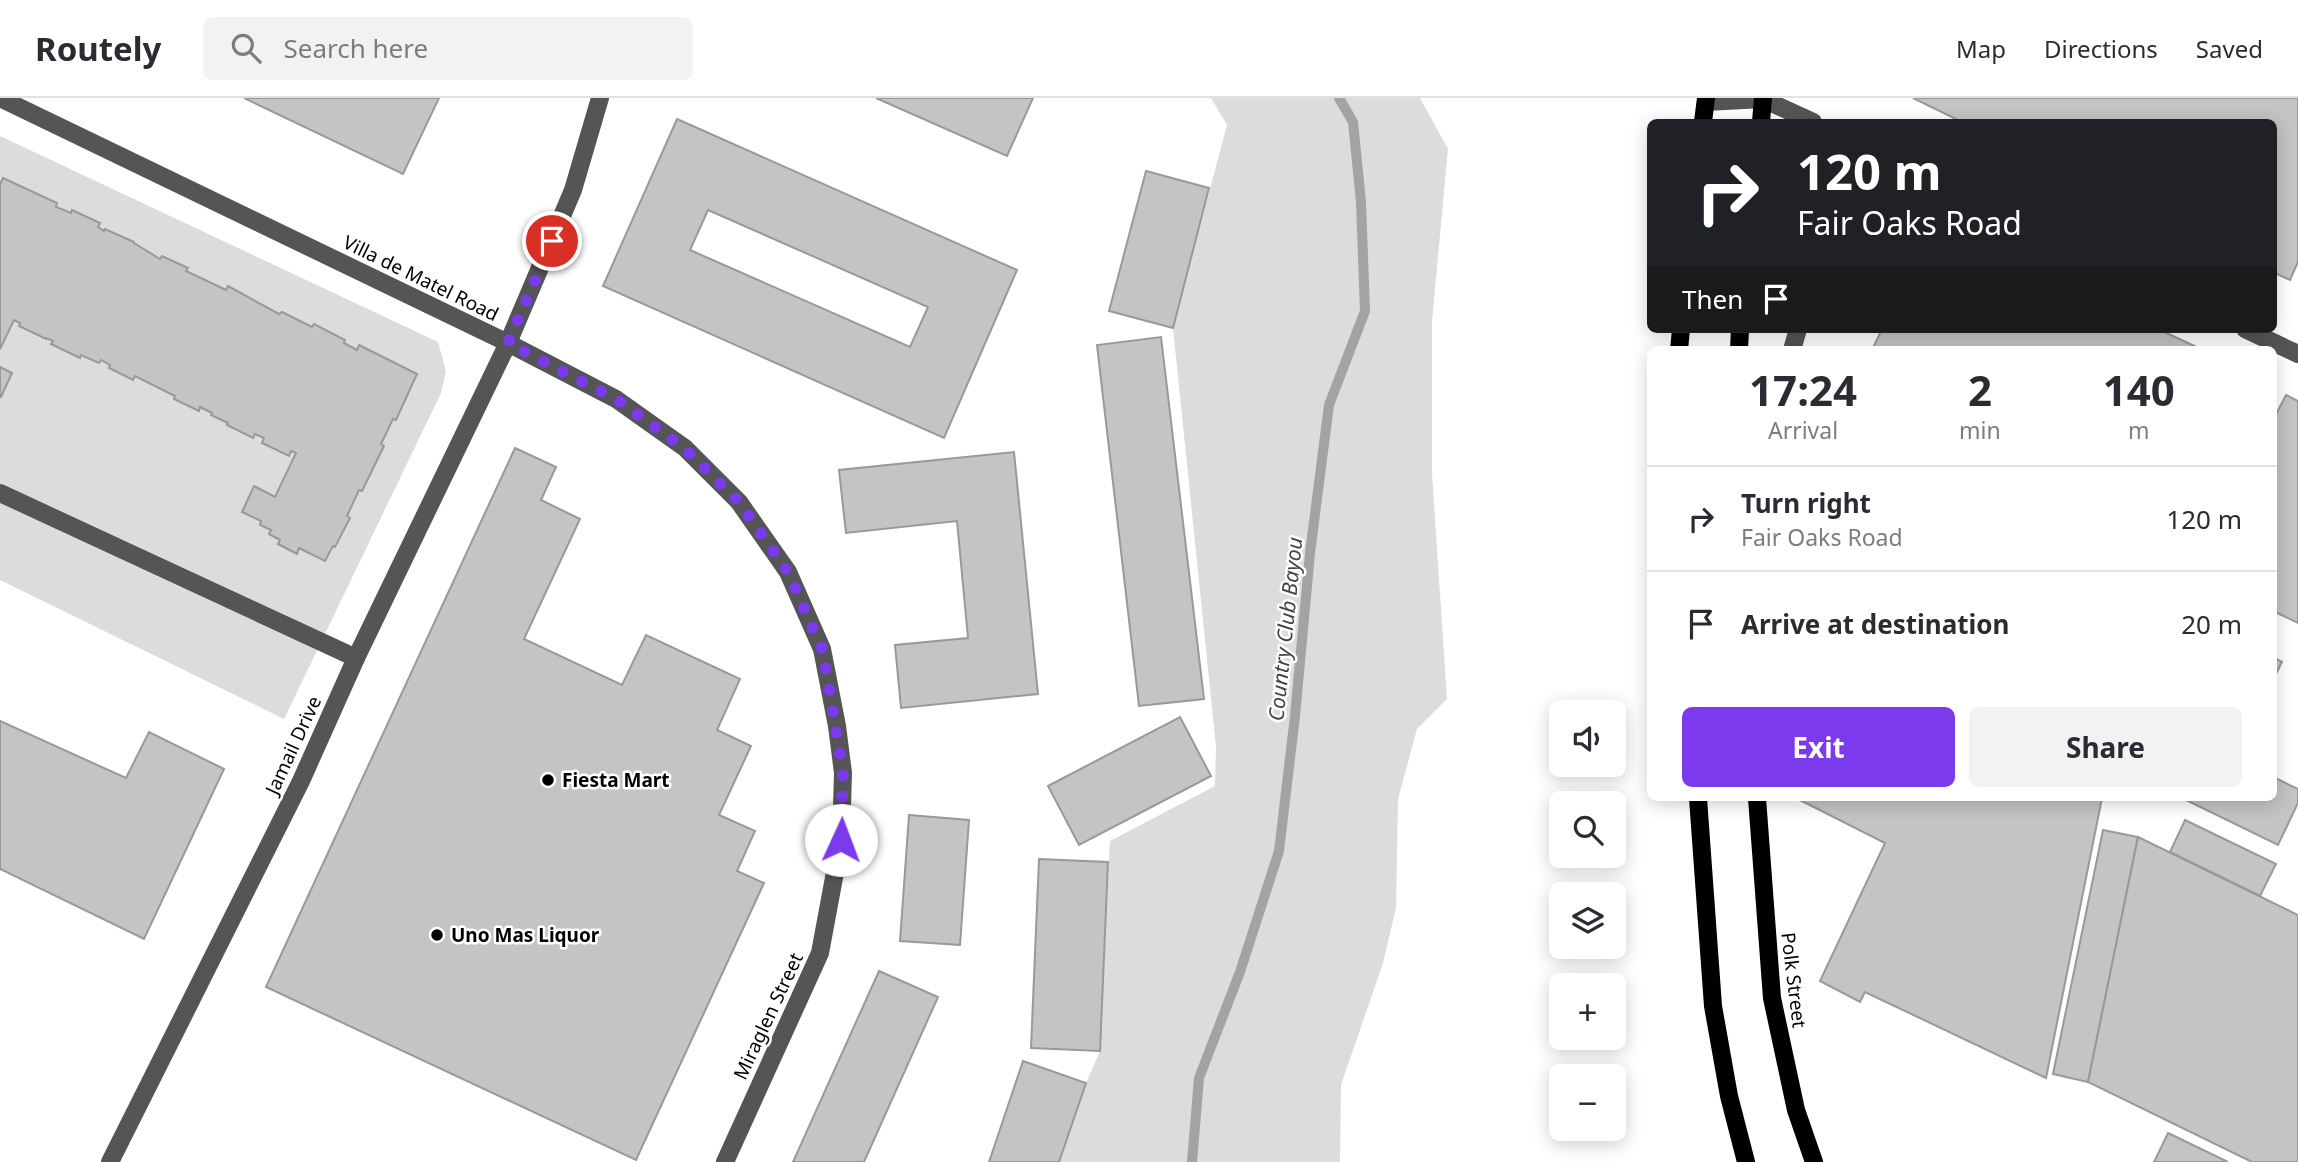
<!DOCTYPE html>
<meta charset="utf-8">
<style>
:root{--surface:#fff;--page:#f2f2f3;--text:#2b2b33;--muted:#7c7c81;--line:#e1e1e2;--accent:#7c3aed}
body{margin:0;font-family:"Noto Sans",sans-serif;background:var(--page);color:var(--text);height:100vh;display:flex;flex-direction:column;font-size:26px;white-space:nowrap}
*{box-sizing:border-box;margin:0}
p{font-size:23px;color:var(--muted)}
.icon{flex:none;width:38px;height:38px;fill:none;stroke:currentColor;stroke-width:2;stroke-linecap:round;stroke-linejoin:round}
.map{position:relative;flex:1;overflow:hidden}
.details{position:absolute;left:1647px;top:248px;width:630px;height:455px;display:flex;flex-direction:column;background:var(--surface);border-radius:10px;box-shadow:0 4px 18px #0003}
.details>*{flex:none}
.top-card{position:absolute;left:1647px;top:21px;width:630px;height:214px;border-radius:10px;box-shadow:0 4px 18px #0003;background:#202124;color:#fff;overflow:hidden}
.controls{position:absolute;left:1549px;top:602px;display:grid;gap:14px}
.controls a{display:grid;place-items:center;width:77px;height:77px;border-radius:10px;background:var(--surface);box-shadow:0 4px 18px #0003;font-size:35px}
.pin{position:absolute;display:grid;place-items:center;width:60px;height:60px;color:#fff;margin:-30px;border:4px solid #fff;border-radius:50%;box-shadow:0 2px 7px #0007}
.me{position:absolute;width:77px;margin:-38px;rotate:2deg;stroke-linejoin:round;filter:drop-shadow(0 0 5px #0008)}
.turn{display:flex;align-items:center;gap:24px;height:147px;padding:0 35px;font-size:32px}
.turn .icon{width:91px;height:91px;stroke-width:2.5}
.turn b{display:block;font-size:49px;line-height:60px}
.then{display:flex;align-items:center;height:66px;padding:0 35px;background:#0003;gap:14px;font-size:26px}
.eta{display:flex;justify-content:space-evenly;align-items:center;height:119px;text-align:center}
.eta b{font-size:42px;font-weight:700;line-height:49px}
.cta{display:flex;gap:14px;margin-top:auto;padding:14px 35px}
.cta a{flex:1;height:80px;border-radius:10px;background:var(--accent);color:#fff;font-size:28px;font-weight:700;line-height:80px;text-align:center}
.cta a+a{background:var(--page);color:var(--text)}
ul{padding:0;list-style:none}
li{display:flex;align-items:center;gap:21px;height:105px;padding:0 35px;border-top:2px solid var(--line)}
li div{flex:1}
li b{display:block;font-size:26px}
li em{font-style:normal}
header{display:flex;align-items:center;gap:42px;box-sizing:border-box;height:98px;padding:0 35px;background:var(--surface);border-bottom:2px solid var(--line)}
header strong{font-size:33px}
nav{display:flex;gap:38px;margin-inline-start:auto;font-size:24px}
.search{width:490px;height:63px;background:var(--page);display:flex;align-items:center;gap:18px;box-sizing:border-box;padding:0 24px;border-radius:10px;color:var(--muted);font-size:26px}
.map>svg:first-child{display:block}
.green{fill:#dcdcdc}
.lines{fill:none;stroke-linecap:round;stroke-linejoin:round}
.stream{stroke:#a3a3a3;stroke-width:10}
.building{fill:#c4c4c4;stroke:#999;stroke-width:2;fill-rule:evenodd}
.minor{stroke:#555;stroke-width:18}
.major{stroke:#000;stroke-width:18}
.route{stroke:#7c3aed;stroke-width:12;stroke-dasharray:0 21.6}
.poi-dot{fill:#000;stroke:#fff;stroke-width:2.5}
.labels{text-anchor:middle;dominant-baseline:central;stroke-width:5;stroke-linejoin:round;paint-order:stroke}
.street-label{font-size:19px;fill:#000;stroke:#fff}
.poi-label{font-size:19px;font-weight:bold;fill:#000;stroke:#fff;text-anchor:start}
.water-label{font-size:21px;font-style:italic;fill:#444;stroke:#fff}
</style>
<header>
<strong>Routely</strong>
<div class="search"><svg class="icon" aria-label="search" viewBox="0 0 24 24"><circle cx="10" cy="10" r="6"/><path d="M15 15l6 6"/></svg>Search here</div>
<nav><a>Map</a><a>Directions</a><a>Saved</a></nav>
</header>
<div class="map">
<svg width="2298" height="1064" viewBox="0 0 2298 1064">
<rect width="100%" height="100%" fill="#fff"/>
<!-- green -->
<g class="green">
<polygon points="1211,0 1420,0 1448,51 1432,223 1432,376 1447,601 1417,631 1398,701 1396,810 1383,865 1341,987 1340,1064 1059,1064 1086,985 1100,953 1110,743 1215,688 1216,649 1173,230 1227,27"/>
<polygon points="0,38 438,244 446,273 441,295 284,621 0,482"/>
</g>
<g class="lines">
<!-- stream -->
<polyline class="stream" points="1192,1064 1199,980 1240,874 1279,753 1295,618 1310,455 1329,307 1365,213 1361,104 1353,24 1339,0"/>
</g>
<!-- building -->
<g class="building">
<polygon points="244,0 439,0 403,76"/>
<polygon points="876,0 1033,0 1007,58"/>
<polygon points="1913,0 2298,0 2298,164 2290,182 2273,174 2273,24 1962,24"/>
<path d="M 677,21 L 1017,172 L 944,340 L 603,188 ZM 708,112 L 928,209 L 910,249 L 690,152 Z"/>
<polygon points="1146,73 1209,90 1173,230 1109,213"/>
<polygon points="3,80 57,105 56,109 71,115 72,112 100,125 98,129 104,133 105,131 134,144 134,145 160,161 162,158 188,170 186,173 226,192 228,188 279,216 282,214 312,229 314,226 345,242 344,245 357,252 359,247 417,276 396,322 393,321 381,346 384,348 362,393 359,392 347,418 350,420 335,449 333,448 325,463 299,450 297,456 278,446 280,442 269,436 271,432 260,427 261,423 242,414 254,388 275,399 296,355 291,353 289,358 262,345 264,340 255,336 253,340 227,327 228,325 211,317 212,315 200,309 199,313 174,301 175,298 135,278 133,282 109,270 110,267 101,262 99,265 81,257 80,260 51,246 53,243 46,240 46,241 19,228 20,225 14,222 0,251 0,86"/>
<polygon points="1882,231 2158,231 2203,252 1872,252"/>
<polygon points="1161,239 1204,601 1139,608 1097,247"/>
<polygon points="0,269 12,275 1,299 0,298"/>
<polygon points="2286,297 2298,303 2298,525 2273,513 2273,322"/>
<polygon points="515,350 556,369 541,402 580,421 524,541 622,587 646,537 740,581 717,632 751,648 719,717 755,733 737,773 764,785 636,1062 266,889"/>
<polygon points="1014,354 1038,596 901,610 895,547 968,540 957,423 846,435 839,372"/>
<polygon points="2273,559 2282,564 2273,582"/>
<polygon points="1180,619 1211,678 1079,747 1048,688"/>
<polygon points="0,623 126,680 149,634 224,671 144,841 0,771"/>
<polygon points="2273,679 2298,691 2298,705 2278,747 2182,700 2273,700"/>
<polygon points="1796,700 2102,700 2046,980 1865,894 1860,904 1820,883 1885,745"/>
<polygon points="909,717 969,722 960,847 900,843"/>
<polygon points="2185,722 2276,766 2260,798 2170,754"/>
<polygon points="2103,732 2138,739 2088,984 2053,976"/>
<polygon points="2138,739 2298,817 2298,1064 2252,1064 2088,984"/>
<polygon points="1039,761 1108,764 1100,953 1031,950"/>
<polygon points="879,873 938,899 864,1064 793,1064"/>
<polygon points="1023,963 1086,985 1059,1064 989,1064"/>
<polygon points="2168,1035 2228,1064 2154,1064"/>
</g>
<g class="lines">
<!-- minor -->
<g class="minor">
<polyline points="0,0 508,245 616,301 685,350 739,404 788,474 822,551 837,628 843,675 841,742 820,855 725,1064"/>
<polyline points="1706,4 1763,1 1813,24"/>
<polyline points="2245,231 2298,256"/>
<polyline points="1792,252 1798,231"/>
<polyline points="0,395 356,560"/>
<polyline points="110,1064 301,683 356,560 508,245 573,92 600,0"/>
</g>
<!-- major -->
<g class="major">
<polyline points="1703,24 1706,0"/>
<polyline points="1761,24 1763,0"/>
<polyline points="1679,252 1681,231"/>
<polyline points="1739,252 1740,231"/>
<polyline points="1698,700 1713,908 1729,998 1746,1064"/>
<polyline points="1757,700 1772,900 1796,1012 1814,1064"/>
</g>
</g>
<g class="lines">
<!-- route -->
<polyline class="route" points="552,143 508,245 616,301 684,350 739,404 788,474 822,551 827,577 843,675 841,742"/>
</g>
<!-- markers -->
<g class="poi-dot">
<circle cx="548" cy="682" r="7"/>
<circle cx="437" cy="837" r="7"/>
</g>
<g class="labels">
<!-- street labels -->
<g class="street-label">
<text transform="translate(421 180) rotate(26)">Villa de Matel Road</text>
<text transform="translate(293 647) rotate(-65)">Jamail Drive</text>
<text transform="translate(1794 882) rotate(83)">Polk Street</text>
<text transform="translate(768 918) rotate(-65)">Miraglen Street</text>
</g>
<!-- poi labels -->
<g class="poi-label">
<text x="562" y="682">Fiesta Mart</text>
<text x="451" y="837">Uno Mas Liquor</text>
</g>
<!-- water labels -->
<g class="water-label">
<text transform="translate(1285 531) rotate(-84)">Country Club Bayou</text>
</g>
</g>
</svg>
<div class="controls">
<a><svg class="icon" aria-label="sound" viewBox="0 0 24 24"><path d="M4 9h4l5-4v14l-5-4H4zM17 9q2 3 0 6"/></svg></a>
<a><svg class="icon" aria-label="search" viewBox="0 0 24 24"><circle cx="10" cy="10" r="6"/><path d="M15 15l6 6"/></svg></a>
<a><svg class="icon" aria-label="layers" viewBox="0 0 24 24"><path d="M12 4l9 5-9 5-9-5zM3 14l9 5 9-5"/></svg></a>
<a>+</a>
<a>−</a>
</div>
<div class="pin" style="left:552px;top:143px;background:#d93025"><svg class="icon" aria-label="arrive" viewBox="0 0 24 24"><path d="M6 21V4h12l-3 4 3 4H6"/></svg></div>
<svg class="me" style="left:841px;top:742px" viewBox="-20 -20 40 40"><circle r="19" fill="#fff"/><path d="M0-13L10 11 0 6-10 11z" fill="#7c3aed"/></svg>
<div class="top-card">
<div class="turn"><svg class="icon" aria-label="right" viewBox="0 0 24 24"><path d="M7 20v-9h11M14 6l5 5-5 5"/></svg><div><b>120 m</b>Fair Oaks Road</div></div>
<div class="then">Then<svg class="icon" aria-label="arrive" viewBox="0 0 24 24"><path d="M6 21V4h12l-3 4 3 4H6"/></svg></div>
</div>
<section class="details">
<div class="eta">
<div><b>17:24</b><p>Arrival</p></div>
<div><b>2</b><p>min</p></div>
<div><b>140</b><p>m</p></div>
</div>
<ul>
<li><svg class="icon" aria-label="right" viewBox="0 0 24 24"><path d="M7 20v-9h11M14 6l5 5-5 5"/></svg><div><b>Turn right</b><p>Fair Oaks Road</p></div><em>120 m</em></li>
<li><svg class="icon" aria-label="arrive" viewBox="0 0 24 24"><path d="M6 21V4h12l-3 4 3 4H6"/></svg><div><b>Arrive at destination</b></div><em>20 m</em></li>
</ul>
<div class="cta"><a>Exit</a><a>Share</a></div>
</section>
</div>
